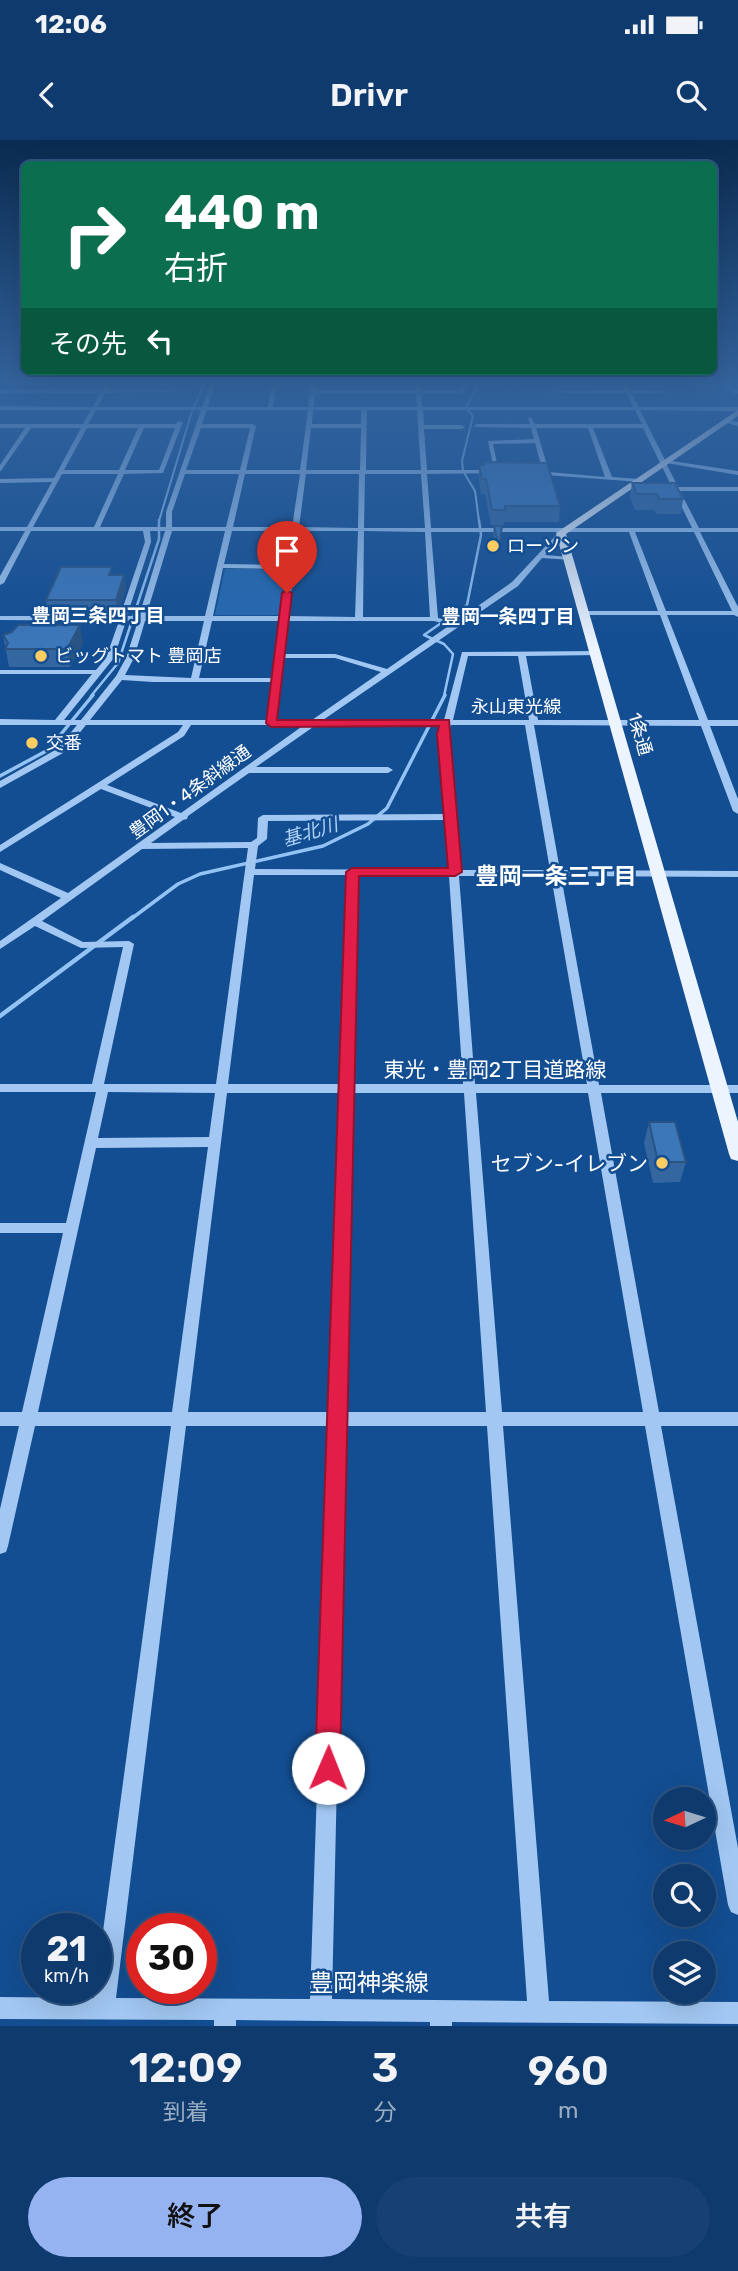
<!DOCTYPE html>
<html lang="ja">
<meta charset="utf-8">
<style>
:root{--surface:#0e3a6e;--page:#174173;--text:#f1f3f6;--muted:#9badc2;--line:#2e5481;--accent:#95b2f1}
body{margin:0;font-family:Rubik,"Noto Sans JP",sans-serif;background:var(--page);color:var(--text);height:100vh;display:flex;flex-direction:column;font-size:26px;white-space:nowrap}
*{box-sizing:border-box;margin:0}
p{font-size:23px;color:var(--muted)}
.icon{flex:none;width:38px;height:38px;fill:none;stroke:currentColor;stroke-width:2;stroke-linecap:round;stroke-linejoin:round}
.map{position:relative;height:1886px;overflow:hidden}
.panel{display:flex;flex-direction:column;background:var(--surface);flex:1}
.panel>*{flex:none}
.hud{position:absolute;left:21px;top:21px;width:696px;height:214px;border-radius:10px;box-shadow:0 7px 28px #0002,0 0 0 2px var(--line);background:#0b6e4f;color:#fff;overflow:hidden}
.needle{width:46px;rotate:266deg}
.controls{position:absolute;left:653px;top:1647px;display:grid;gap:14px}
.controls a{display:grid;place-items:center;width:63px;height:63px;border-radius:50%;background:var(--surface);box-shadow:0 7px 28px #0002,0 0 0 2px var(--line);font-size:35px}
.speed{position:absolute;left:21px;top:1773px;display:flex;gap:14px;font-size:35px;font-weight:700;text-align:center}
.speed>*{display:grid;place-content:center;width:91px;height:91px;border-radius:50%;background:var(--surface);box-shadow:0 7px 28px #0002,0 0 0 2px var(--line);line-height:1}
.speed small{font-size:18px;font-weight:400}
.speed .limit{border:10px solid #d22;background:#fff;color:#111}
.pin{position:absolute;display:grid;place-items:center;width:60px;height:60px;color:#fff;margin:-72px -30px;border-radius:50% 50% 50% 0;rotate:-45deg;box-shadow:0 0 7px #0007}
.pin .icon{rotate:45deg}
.me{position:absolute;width:77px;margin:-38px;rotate:1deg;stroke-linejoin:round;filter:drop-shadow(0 0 5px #0008)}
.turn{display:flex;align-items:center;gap:24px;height:147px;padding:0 28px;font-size:32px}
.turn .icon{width:91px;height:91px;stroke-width:2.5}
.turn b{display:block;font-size:49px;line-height:60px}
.then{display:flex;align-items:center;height:66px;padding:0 28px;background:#0003;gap:14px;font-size:26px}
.eta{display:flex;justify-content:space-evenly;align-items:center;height:119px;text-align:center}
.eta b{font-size:42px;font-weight:600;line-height:49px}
.primary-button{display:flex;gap:14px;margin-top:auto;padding:14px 28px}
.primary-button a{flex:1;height:80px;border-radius:42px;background:var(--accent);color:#111;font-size:28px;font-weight:600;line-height:80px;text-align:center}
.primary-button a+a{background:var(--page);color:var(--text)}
.status{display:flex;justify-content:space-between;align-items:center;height:49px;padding:0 35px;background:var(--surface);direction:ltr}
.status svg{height:19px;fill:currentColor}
header{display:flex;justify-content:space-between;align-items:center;height:91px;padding:0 28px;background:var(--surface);font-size:32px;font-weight:600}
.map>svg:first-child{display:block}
.green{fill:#2568b1}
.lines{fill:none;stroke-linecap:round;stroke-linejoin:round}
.stream-far3{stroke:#93c3f5;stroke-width:2}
.stream-far2{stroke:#93c3f5;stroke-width:2.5}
.stream-far1{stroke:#93c3f5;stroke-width:3.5}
.stream{stroke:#93c3f5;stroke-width:4.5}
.minor{fill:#a1c7f2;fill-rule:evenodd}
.major{fill:#ecf4ff;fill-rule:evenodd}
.wall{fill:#3466a0}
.shaded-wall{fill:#2a5382}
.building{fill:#3c77ba;stroke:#2a5382;stroke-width:2}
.route{fill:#e11d48;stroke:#92132f;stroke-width:2}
.poi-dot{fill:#ffce62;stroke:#134e92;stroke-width:2.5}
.labels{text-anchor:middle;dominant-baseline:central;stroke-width:5;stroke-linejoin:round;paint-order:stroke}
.far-poi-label{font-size:18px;fill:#fff;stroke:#134e92;text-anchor:start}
.far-street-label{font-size:18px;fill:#fff;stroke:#134e92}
.far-neighbourhood-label{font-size:19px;font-weight:bold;fill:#fff;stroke:#134e92}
.far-water-label{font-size:19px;font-style:italic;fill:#add1f9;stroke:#134e92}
.street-label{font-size:21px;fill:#fff;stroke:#134e92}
.poi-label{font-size:21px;fill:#fff;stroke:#134e92;text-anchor:end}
.neighbourhood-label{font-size:23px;font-weight:bold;fill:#fff;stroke:#134e92}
.near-street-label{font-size:24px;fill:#fff;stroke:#134e92}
</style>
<div class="status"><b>12:06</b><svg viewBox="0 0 49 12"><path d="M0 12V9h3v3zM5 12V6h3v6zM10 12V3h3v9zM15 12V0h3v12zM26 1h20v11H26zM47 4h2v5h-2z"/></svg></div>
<header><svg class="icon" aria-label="back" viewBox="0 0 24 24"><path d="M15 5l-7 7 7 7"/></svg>Drivr<svg class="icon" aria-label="search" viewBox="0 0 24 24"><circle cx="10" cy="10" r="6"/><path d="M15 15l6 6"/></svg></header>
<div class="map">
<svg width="738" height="1886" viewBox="0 0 738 1886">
<rect width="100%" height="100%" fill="#134e92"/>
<!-- green -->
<polygon class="green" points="225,429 285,429 279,475 215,475"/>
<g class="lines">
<!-- stream-far3 -->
<g class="stream-far3">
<polyline points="479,243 466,267 473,276 462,321 463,331 475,351 479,381"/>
<polyline points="159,381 192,271 205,243"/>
</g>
<!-- stream-far2 -->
<g class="stream-far2">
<polyline points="91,556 118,523 159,399 159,380"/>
<polyline points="444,556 453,514 444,504 424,495 467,465 481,395 479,380"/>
</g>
<!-- stream-far1 -->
<g class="stream-far1">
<polyline points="0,636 48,610 93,555"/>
<polyline points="131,779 178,744 200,734 323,706 368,684 387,668 445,555"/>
</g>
<!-- stream -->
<polyline class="stream" points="0,876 133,777"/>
<!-- minor -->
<g class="minor">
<path d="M 105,243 L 110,243 L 107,249 L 191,251 L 105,253 L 98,267 L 202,267 L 210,243 L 215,243 L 208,267 L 268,267 L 272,243 L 277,243 L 273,267 L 308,267 L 311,243 L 317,243 L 316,250 L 416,250 L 415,243 L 421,243 L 421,250 L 460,250 L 464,243 L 469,243 L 462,254 L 421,254 L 422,267 L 633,267 L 627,254 L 521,252 L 625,250 L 622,243 L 627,243 L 630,250 L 684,252 L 632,254 L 639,267 L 738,267 L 738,271 L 640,270 L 665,320 L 738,331 L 738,335 L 666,323 L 678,347 L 738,347 L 738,351 L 680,351 L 699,388 L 738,388 L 738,392 L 700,392 L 738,467 L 738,477 L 734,475 L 667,475 L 708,580 L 738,580 L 738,586 L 710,586 L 738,659 L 738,674 L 733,671 L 701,586 L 534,585 L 560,730 L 738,731 L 738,737 L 561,736 L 599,945 L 738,945 L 738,953 L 601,953 L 659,1272 L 738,1272 L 738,1286 L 661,1286 L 738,1708 L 738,1775 L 731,1772 L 728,1765 L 645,1286 L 503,1286 L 549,1861 L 738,1862 L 738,1884 L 452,1882 L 452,1886 L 430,1886 L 430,1882 L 236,1880 L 236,1886 L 214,1886 L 214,1880 L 0,1879 L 0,1857 L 94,1858 L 171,1286 L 35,1286 L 8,1406 L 6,1412 L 0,1414 L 0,1369 L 19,1286 L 0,1286 L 0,1272 L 22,1272 L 63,1093 L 0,1093 L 0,1083 L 66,1083 L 96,952 L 0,952 L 0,944 L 92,944 L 123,807 L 81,808 L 35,786 L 0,809 L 0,801 L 61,758 L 0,730 L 0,723 L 68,753 L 175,677 L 101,649 L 0,712 L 0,705 L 178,592 L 183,585 L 86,585 L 63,613 L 0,648 L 0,641 L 57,609 L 77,585 L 0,585 L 0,579 L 55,580 L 92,534 L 0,534 L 0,530 L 96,530 L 106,518 L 119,481 L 0,480 L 0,476 L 120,476 L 145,402 L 143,391 L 31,391 L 4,443 L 0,445 L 0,436 L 25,391 L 0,391 L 0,387 L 27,387 L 52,342 L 0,343 L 0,339 L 54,338 L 81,288 L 31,288 L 0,332 L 0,325 L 25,288 L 0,288 L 0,284 L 83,284 L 91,270 L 0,270 L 0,266 L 93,267 L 100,253 L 0,253 L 0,249 L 102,249 ZM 315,254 L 416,254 L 417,267 L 314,267 ZM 96,270 L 201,270 L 166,372 L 166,387 L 100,387 L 124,334 L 163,333 L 183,282 L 178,281 L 176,284 L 88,284 ZM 207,270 L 308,270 L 300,330 L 246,330 L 256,286 L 253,284 L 202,284 ZM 313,270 L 361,270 L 361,284 L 312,284 ZM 367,270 L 417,270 L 421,330 L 366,330 ZM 423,270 L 635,270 L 642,284 L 535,284 L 531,277 L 528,279 L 530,284 L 476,284 L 474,287 L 531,288 L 534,299 L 488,301 L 494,330 L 427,330 L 424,289 L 462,289 L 465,287 L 462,285 L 424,285 ZM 87,288 L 138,288 L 119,330 L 64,330 ZM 144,288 L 175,288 L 159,330 L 125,330 ZM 201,288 L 250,288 L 240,330 L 186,330 ZM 311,288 L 361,288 L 360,330 L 306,330 ZM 536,288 L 588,288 L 605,337 L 549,332 ZM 593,288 L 643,288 L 692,388 L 431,388 L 427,334 L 499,333 L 493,304 L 535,303 L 543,332 L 534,331 L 532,334 L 641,342 L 639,339 L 612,337 ZM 62,334 L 118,334 L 94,387 L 33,387 ZM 185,334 L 239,334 L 226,387 L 172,387 L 172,372 ZM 245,334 L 300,334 L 292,387 L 233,387 ZM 306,334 L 359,334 L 358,388 L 299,387 ZM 365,334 L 421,334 L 425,388 L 364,388 ZM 150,391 L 165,391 L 139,476 L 127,476 L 151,402 ZM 172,391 L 225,391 L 205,476 L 146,476 ZM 232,391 L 292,391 L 288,425 L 224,424 ZM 299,391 L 358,391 L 355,477 L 288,476 ZM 364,391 L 425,392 L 430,477 L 363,477 ZM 431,392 L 559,392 L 512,442 L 455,482 L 438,478 ZM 563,392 L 629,392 L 658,471 L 586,471 L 582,473 L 586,475 L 660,475 L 699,580 L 538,580 L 526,516 L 600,515 L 600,511 L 597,511 L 462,512 L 444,580 L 323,580 L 518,446 L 542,418 L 572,420 L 573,419 L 570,417 L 545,415 L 563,394 ZM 635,392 L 694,392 L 732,471 L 666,471 ZM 223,428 L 287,429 L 281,476 L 213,476 ZM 126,481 L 138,481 L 126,518 L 116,536 L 81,580 L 64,580 L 114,518 ZM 145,481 L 204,481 L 191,538 L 125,535 L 134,518 ZM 212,481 L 280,481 L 273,538 L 199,538 ZM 288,481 L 434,481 L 450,485 L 387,529 L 335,514 L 284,514 ZM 468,516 L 518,516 L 529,580 L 453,580 ZM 283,518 L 335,518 L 381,532 L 312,580 L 276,580 ZM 122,540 L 153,542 L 272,542 L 267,580 L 90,580 ZM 191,585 L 304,585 L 181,673 L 107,645 L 184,596 ZM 316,585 L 442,585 L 439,594 L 444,674 L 263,675 L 258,678 L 257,698 L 251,702 L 151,703 L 183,680 L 187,679 L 188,676 L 249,633 L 388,633 L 393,630 L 388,627 L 256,627 ZM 451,585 L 525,585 L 550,730 L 458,730 L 454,679 L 456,677 L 454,675 L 447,594 ZM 445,680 L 448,730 L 255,729 L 258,706 L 267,699 L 268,681 ZM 248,708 L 216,944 L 104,944 L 134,804 L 129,801 L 83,802 L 42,781 L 142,709 ZM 254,735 L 347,735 L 340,944 L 228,944 ZM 357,735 L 449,736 L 463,944 L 352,944 ZM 459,736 L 551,736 L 587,944 L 475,944 ZM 108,952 L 215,953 L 209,997 L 98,998 ZM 227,953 L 340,953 L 329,1272 L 188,1272 ZM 352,953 L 464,953 L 486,1272 L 345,1272 ZM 476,953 L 588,953 L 643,1272 L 502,1272 ZM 208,1007 L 172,1272 L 38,1272 L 96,1008 ZM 186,1286 L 329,1286 L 310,1859 L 116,1858 ZM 345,1286 L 487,1286 L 527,1861 L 332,1859 Z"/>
<polygon points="725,243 730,243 734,250 738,250 738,254 730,252"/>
<polygon points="725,279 738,282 738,286 723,282"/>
</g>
<!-- major -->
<polygon class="major" points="738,270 738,276 566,394 738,982 738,1021 731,1019 729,1014 556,393"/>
</g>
<!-- wall -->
<g class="wall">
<polygon points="484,322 560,366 559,382 504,382 503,385 491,385 485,354 481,354 479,341 479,325 483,325"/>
<polygon points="632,343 683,359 681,374 657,374 654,370 635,370 630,358"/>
<polygon points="494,386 502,386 498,415 493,395"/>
<polygon points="113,435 124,435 126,448 118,473 48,473 46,460"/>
<polygon points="3,495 83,503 70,527 9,527"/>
<polygon points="649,982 686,1022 680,1042 653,1043 644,1003"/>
</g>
<!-- shaded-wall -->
<g class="shaded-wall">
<polygon points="124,435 126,448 118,473 116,460"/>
<polygon points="80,485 83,503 70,527 67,509"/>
</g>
<!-- building -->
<g class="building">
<polygon points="484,322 547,323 560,366 505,366 505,370 492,370 486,339 482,339 479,325 484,325"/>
<polygon points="632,343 675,343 683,359 659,359 657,354 637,354"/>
<polygon points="494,386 502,386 499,407"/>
<polygon points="61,427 112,427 109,435 124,435 116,460 46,460"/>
<polygon points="18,485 80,485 67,509 5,509 8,503 3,495 12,492"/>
<polygon points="649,982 675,982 686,1022 658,1022"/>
</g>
<!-- sky -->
<linearGradient id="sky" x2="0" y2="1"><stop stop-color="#0a2b50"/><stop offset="0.48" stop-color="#33639d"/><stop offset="1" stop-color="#33639d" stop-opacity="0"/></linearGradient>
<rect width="738" height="507" fill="url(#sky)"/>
<!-- route -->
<polygon class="route" points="287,450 292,453 277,580 449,580 462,732 455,736 359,736 340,1628 337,1637 328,1640 319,1637 315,1628 346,732 352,728 448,728 437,594 439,586 271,587 266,583 282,453"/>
<!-- markers -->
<g class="poi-dot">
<circle cx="493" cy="406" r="7"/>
<circle cx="41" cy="516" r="7"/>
<circle cx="32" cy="603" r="7"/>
<circle cx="662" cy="1023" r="7"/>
</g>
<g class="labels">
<!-- far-poi labels -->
<g class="far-poi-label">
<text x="507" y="406">ローソン</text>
<text x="55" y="516">ビッグトマト 豊岡店</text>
<text x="46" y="603">交番</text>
</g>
<!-- far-street labels -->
<g class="far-street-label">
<text x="516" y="567">永山東光線</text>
<text transform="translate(640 594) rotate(74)">1条通</text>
<text transform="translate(190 652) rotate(-36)">豊岡1・4条斜線通</text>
</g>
<!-- far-neighbourhood labels -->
<g class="far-neighbourhood-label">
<text x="98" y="475">豊岡三条四丁目</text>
<text x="508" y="476">豊岡一条四丁目</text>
</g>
<!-- far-water labels -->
<g class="far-water-label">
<text transform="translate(310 692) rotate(-17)">基北川</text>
</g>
<!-- street labels -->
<g class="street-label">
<text x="495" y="929">東光・豊岡2丁目道路線</text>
</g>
<!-- poi labels -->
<g class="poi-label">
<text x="648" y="1023">セブン-イレブン</text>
</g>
<!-- neighbourhood labels -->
<g class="neighbourhood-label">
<text x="556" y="736">豊岡一条三丁目</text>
</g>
<!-- near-street labels -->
<g class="near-street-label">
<text x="369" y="1843">豊岡神楽線</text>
</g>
</g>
</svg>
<div class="controls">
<a><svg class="needle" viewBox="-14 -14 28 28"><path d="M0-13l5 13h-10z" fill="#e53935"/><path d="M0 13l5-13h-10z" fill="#9badc2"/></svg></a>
<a><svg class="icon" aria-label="search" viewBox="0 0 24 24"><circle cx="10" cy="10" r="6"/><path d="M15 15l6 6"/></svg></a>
<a><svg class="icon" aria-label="layers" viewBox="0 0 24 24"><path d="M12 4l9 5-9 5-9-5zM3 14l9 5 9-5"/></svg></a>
</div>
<div class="speed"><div>21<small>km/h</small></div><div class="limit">30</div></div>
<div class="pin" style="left:287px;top:453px;background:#d93025"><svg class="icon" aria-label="arrive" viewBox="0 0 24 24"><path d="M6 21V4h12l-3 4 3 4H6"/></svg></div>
<svg class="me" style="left:328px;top:1628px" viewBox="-20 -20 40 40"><circle r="19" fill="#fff"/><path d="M0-13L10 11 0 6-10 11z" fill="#e11d48"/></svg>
<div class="hud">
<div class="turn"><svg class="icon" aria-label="right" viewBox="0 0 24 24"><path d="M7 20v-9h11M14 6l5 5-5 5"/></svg><div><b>440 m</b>右折</div></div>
<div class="then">その先<svg class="icon" aria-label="left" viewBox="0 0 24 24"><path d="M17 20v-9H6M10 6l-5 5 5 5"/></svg></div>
</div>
</div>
<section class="panel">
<div class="eta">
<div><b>12:09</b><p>到着</p></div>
<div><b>3</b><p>分</p></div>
<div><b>960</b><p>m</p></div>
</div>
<div class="primary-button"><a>終了</a><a>共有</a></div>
</section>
